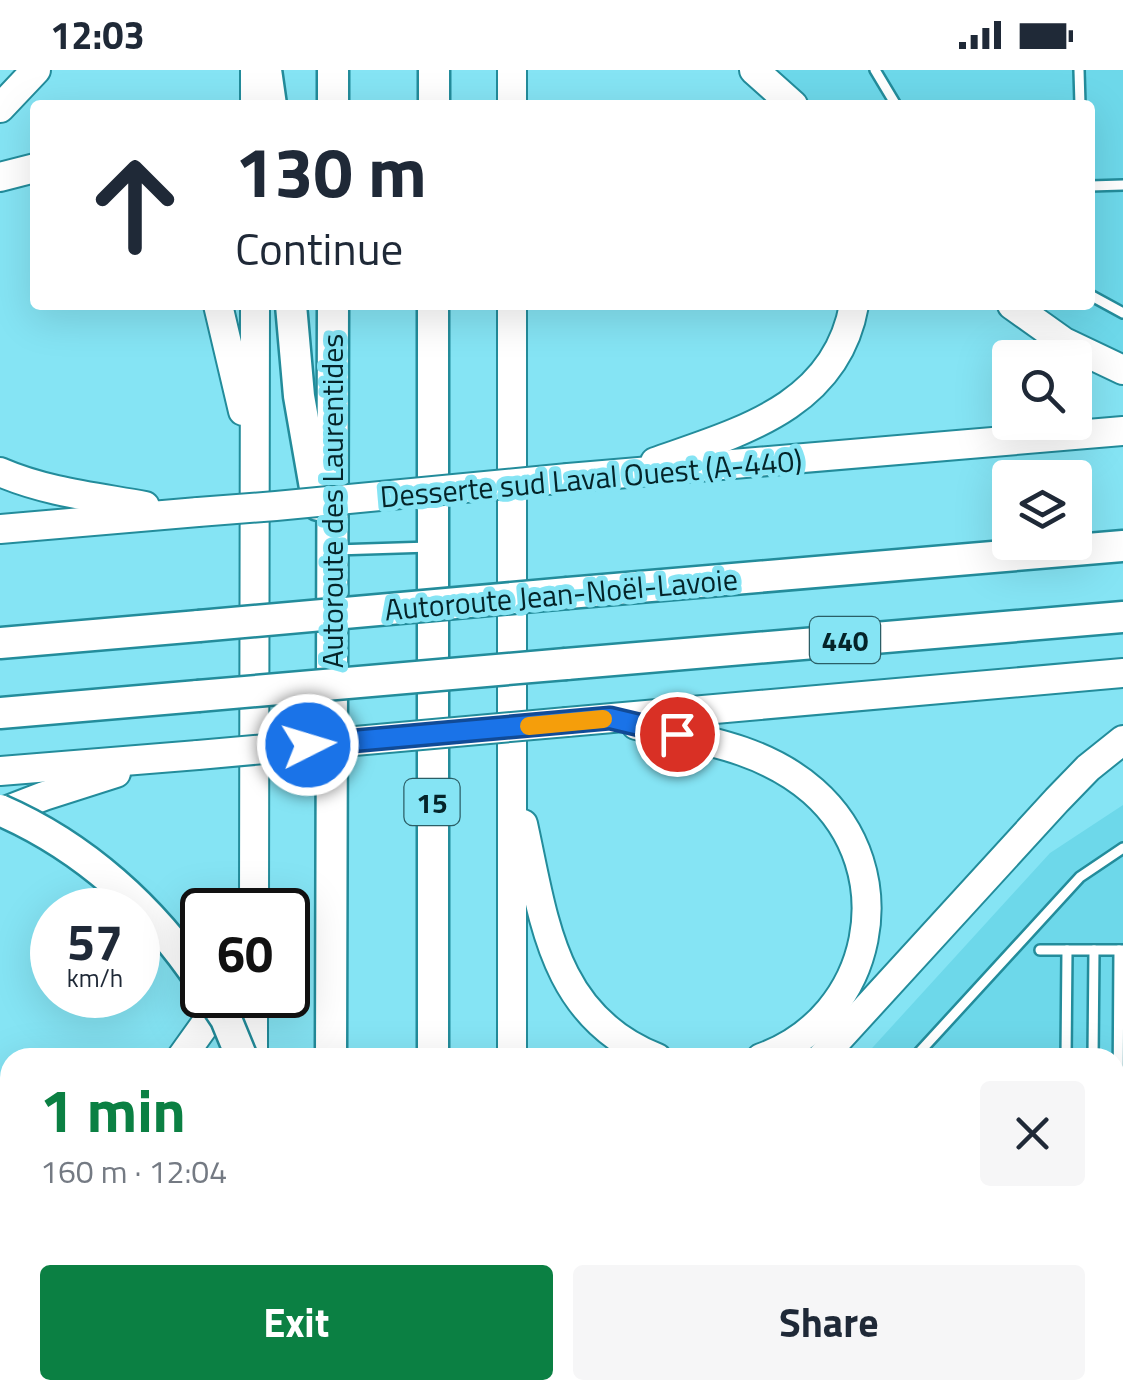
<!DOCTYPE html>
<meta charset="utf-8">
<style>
:root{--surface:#fff;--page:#f6f6f7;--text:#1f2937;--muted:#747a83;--accent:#0b8043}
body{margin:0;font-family:"Titillium Web",sans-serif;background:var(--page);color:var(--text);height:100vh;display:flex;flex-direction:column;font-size:38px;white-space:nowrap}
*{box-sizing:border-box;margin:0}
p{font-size:32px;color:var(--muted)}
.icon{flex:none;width:55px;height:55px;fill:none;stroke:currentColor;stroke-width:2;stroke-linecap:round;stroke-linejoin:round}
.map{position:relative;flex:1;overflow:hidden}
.drawer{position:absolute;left:0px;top:978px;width:1125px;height:352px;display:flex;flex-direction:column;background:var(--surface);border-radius:30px 30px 0 0;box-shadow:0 10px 40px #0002}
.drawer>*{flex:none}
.banner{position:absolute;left:30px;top:30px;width:1065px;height:210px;border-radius:10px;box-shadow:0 10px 40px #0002;background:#fff;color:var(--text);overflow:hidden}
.controls{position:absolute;left:992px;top:270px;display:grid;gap:20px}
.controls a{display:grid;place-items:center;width:100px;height:100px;border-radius:10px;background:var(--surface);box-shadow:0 10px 40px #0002;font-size:50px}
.speed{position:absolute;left:30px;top:818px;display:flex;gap:20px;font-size:50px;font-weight:700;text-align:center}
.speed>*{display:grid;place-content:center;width:130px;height:130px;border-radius:50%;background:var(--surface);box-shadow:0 10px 40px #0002;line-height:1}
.speed small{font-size:25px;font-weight:400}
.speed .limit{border:5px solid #111;border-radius:15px;background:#fff;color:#111}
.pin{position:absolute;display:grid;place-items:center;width:85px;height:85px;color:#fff;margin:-42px;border:5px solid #fff;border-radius:50%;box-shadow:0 2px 10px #0007}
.me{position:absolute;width:110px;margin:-55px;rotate:85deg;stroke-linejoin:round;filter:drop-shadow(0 0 8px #0008)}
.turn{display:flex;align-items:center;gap:35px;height:210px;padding:0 40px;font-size:45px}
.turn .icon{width:130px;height:130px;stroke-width:2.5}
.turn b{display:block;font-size:70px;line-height:85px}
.round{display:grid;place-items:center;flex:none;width:105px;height:105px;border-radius:10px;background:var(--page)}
.headline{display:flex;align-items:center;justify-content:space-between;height:170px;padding:0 40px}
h1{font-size:60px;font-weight:700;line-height:75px;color:var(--accent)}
.cta{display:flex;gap:20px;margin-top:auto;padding:20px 40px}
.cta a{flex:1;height:115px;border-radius:10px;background:var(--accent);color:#fff;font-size:40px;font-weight:700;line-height:115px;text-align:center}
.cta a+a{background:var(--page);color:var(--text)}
.status{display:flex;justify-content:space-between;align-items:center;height:70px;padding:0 50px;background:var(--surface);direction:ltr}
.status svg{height:28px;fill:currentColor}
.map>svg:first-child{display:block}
.built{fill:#6dd8ea}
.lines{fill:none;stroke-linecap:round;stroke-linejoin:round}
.service-casing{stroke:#238c9b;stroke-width:14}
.minor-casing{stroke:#238c9b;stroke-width:22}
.primary-casing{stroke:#238c9b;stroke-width:32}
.motorway-casing{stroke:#238c9b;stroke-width:35}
.service{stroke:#fff;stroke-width:9}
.minor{stroke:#fff;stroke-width:18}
.primary{stroke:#fff;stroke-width:28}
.motorway{stroke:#fff;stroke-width:30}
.primary-bridge-casing{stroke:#238c9b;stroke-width:32;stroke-linecap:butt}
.motorway-bridge-casing{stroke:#238c9b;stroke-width:35;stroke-linecap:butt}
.primary-bridge{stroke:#fff;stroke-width:28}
.motorway-bridge{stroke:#fff;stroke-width:30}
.route-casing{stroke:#114b97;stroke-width:25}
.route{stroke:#1a73e8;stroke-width:18}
.slow{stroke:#f59e0b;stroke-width:18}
.labels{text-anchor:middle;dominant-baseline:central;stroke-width:10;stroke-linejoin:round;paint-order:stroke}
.shield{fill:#85e4f4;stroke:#2b5e66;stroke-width:2.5}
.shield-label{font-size:28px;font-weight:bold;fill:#042429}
.street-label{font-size:30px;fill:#042429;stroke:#85e4f4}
</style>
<div class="status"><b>12:03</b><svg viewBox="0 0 49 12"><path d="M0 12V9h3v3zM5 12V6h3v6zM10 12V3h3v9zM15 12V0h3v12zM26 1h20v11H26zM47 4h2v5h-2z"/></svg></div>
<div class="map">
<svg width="1123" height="1329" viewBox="0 0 1123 1329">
<rect width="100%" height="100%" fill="#85e4f4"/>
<!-- built -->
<g class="built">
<polygon points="767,0 1123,0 1123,292 1023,235 1090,235 1090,35 805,35"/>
<polygon points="1123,735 1123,1297 1115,1294 1115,988 863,988 1050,783"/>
<polygon points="0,1079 10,1086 10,1320 208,1320 210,1329 0,1329"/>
<polygon points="584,1320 690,1320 716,1329 581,1329"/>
</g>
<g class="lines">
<defs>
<g id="service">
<polyline points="875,0 896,35"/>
<polyline points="1079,0 1080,35"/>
<polyline points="1090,116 1123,115"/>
<polyline points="1090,225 1123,243"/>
<polyline points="335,480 430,477"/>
<polyline points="1040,880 1122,880"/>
<polyline points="914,988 1080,807 1123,778"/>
<polyline points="1066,988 1067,880"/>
<polyline points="1093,988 1094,880"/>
<polyline points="1118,1035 1119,880"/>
<polyline points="1115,1214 1123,1221"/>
</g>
<polyline id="minor" points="0,1190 10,1187"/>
<g id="primary">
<polyline points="255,0 255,35"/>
<polyline points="754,0 793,35"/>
<polyline points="512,35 512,0"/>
<polyline points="0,38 36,0"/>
<polyline points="0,107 35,98"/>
<polyline points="218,235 243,341"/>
<polyline points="1012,235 1064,272 1123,300"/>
<path d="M 655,392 C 740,362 836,337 854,235"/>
<path d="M 0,402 C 46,422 96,427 145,436"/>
<polyline points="568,408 1123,361"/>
<polyline points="0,459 198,442"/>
<polyline points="567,652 1123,603"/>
<path d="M 636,655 C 697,669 763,677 813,721 C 904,801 874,948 761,988"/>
<polyline points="0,701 198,685"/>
<polyline points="0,743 44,726 116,703"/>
<path d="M 523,754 C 544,849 552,947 657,988"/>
<polyline points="254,840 255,235"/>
<polyline points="181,988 206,953 219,925"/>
<polyline points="253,988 253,925"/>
<polyline points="512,988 512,235"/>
<polyline points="821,988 1057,730 1088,698 1123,670"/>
<polyline points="0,1026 10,1030"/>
<polyline points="0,1064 10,1072"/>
<polyline points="224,1320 225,1329"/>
<polyline points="253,1320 253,1329"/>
<polyline points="511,1329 511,1320"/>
<polyline points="552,1329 555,1320"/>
</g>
<g id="motorway">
<polyline points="266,0 271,35"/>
<polyline points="333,35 333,0"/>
<polyline points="434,35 434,0"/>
<polyline points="291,235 299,326 318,435"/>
<polyline points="433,235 433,988"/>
<polyline points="568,523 1123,476"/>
<polyline points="0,573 199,556"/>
<polyline points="566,594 1123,547"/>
<polyline points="0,643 198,626"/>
<polyline points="331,988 333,235"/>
<polyline points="281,1329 281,1320"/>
<polyline points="331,1329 331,1320"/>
<polyline points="432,1329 432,1320"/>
</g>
</defs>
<!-- service casing -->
<use href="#service" class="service-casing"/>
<!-- minor casing -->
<use href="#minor" class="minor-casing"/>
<!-- primary casing -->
<use href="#primary" class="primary-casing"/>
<!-- motorway casing -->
<use href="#motorway" class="motorway-casing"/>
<!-- service -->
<use href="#service" class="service"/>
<!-- minor -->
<use href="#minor" class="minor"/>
<!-- primary -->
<use href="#primary" class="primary"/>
<!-- motorway -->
<use href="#motorway" class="motorway"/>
<defs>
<g id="primary-bridge">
<polyline points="198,442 276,436 568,408"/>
<polyline points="198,685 567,652"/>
</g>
<g id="motorway-bridge">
<polyline points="199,556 568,523"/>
<polyline points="198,626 566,594"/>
<path d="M 0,740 C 83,776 153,839 202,913"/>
<polyline points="210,925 226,949 242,988"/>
</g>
</defs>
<!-- primary-bridge casing -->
<use href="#primary-bridge" class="primary-bridge-casing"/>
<!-- motorway-bridge casing -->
<use href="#motorway-bridge" class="motorway-bridge-casing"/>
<!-- primary-bridge -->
<use href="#primary-bridge" class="primary-bridge"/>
<!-- motorway-bridge -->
<use href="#motorway-bridge" class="motorway-bridge"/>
</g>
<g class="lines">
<defs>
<polyline id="route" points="308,675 610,648 677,664"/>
</defs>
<!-- route casing -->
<use href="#route" class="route-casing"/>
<!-- route -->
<use href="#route" class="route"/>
<!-- slow -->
<polyline class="slow" points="529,656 603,649"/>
</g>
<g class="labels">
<!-- shield labels -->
<g class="shield">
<rect x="810" y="547" width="70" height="46" rx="8"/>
<rect x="404.5" y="709" width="55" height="46" rx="8"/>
</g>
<g class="shield-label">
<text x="845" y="570">440</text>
<text x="432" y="732">15</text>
</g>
<!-- street labels -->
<g class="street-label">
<text transform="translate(591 408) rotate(-5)">Desserte sud Laval Ouest (A-440)</text>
<text transform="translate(332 431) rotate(-90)">Autoroute des Laurentides</text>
<text transform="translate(561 524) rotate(-5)">Autoroute Jean-Noël-Lavoie</text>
</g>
</g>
</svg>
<div class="controls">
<a><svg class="icon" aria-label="search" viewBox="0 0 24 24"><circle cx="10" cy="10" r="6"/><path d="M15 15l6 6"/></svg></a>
<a><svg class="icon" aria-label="layers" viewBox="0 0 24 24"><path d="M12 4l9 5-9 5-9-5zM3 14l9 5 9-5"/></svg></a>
</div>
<div class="speed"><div>57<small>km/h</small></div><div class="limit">60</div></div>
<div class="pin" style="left:677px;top:664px;background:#d93025"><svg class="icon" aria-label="arrive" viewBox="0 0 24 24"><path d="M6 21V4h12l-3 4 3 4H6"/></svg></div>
<svg class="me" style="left:308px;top:675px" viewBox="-20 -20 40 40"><circle r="17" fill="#1a73e8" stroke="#fff" stroke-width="3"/><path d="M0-11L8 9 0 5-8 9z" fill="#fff"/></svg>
<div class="banner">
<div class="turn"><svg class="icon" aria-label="ahead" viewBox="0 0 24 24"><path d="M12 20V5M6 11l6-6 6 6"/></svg><div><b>130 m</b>Continue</div></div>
</div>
<section class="drawer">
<div class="headline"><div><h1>1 min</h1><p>160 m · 12:04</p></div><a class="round"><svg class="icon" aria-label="close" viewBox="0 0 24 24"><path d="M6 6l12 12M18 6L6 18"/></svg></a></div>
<div class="cta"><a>Exit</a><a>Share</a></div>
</section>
</div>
